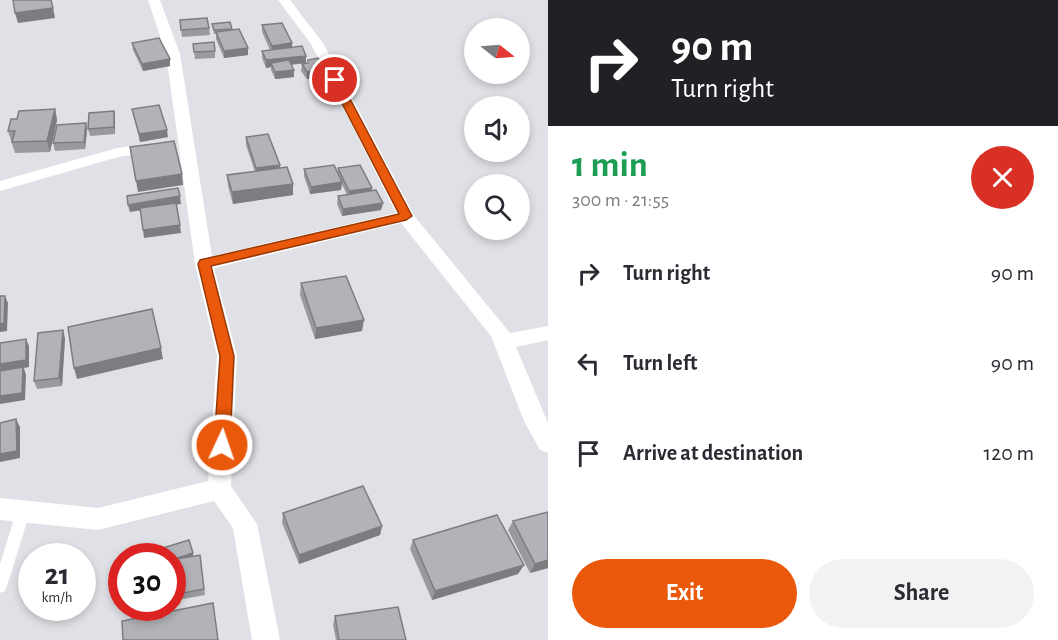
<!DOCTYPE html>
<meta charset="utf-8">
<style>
:root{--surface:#fff;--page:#f2f2f3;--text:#2b2b33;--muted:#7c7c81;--accent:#ea580c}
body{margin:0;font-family:"Alegreya Sans",sans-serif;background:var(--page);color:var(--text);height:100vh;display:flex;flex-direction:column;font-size:22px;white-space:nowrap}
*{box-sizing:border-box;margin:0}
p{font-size:20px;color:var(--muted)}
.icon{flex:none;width:33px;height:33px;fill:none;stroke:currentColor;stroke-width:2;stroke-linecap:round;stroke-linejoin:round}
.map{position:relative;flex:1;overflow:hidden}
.panel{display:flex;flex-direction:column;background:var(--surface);width:510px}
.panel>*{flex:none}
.guide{background:#202124;color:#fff;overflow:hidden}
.needle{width:39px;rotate:107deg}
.tools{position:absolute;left:464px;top:18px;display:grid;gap:12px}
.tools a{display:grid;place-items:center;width:66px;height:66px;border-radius:50%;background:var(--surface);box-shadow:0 3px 9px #0003;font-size:30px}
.speed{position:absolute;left:18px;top:543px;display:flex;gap:12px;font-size:30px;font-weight:700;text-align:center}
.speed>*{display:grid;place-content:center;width:78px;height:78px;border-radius:50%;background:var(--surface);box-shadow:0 3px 9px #0003;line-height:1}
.speed small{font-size:15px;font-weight:400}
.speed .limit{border:9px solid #d22;background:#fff;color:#111}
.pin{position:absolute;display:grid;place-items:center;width:51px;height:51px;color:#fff;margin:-26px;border:3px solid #fff;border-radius:50%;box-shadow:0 2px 6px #0007}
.me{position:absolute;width:66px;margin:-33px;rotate:3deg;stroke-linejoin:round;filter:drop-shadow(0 0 4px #0008)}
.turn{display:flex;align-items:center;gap:21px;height:126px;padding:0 24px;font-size:27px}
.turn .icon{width:78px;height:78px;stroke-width:2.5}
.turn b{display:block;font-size:42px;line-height:51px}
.round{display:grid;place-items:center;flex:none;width:63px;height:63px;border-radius:32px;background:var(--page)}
.overview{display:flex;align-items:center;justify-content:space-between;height:102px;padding:0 24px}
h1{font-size:36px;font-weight:700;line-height:45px;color:#1e9e55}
.primary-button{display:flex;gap:12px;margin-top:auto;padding:12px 24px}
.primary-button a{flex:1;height:69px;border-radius:36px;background:var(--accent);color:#fff;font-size:24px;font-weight:700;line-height:69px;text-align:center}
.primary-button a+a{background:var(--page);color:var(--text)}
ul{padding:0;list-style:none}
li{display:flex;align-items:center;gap:18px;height:90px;padding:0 24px}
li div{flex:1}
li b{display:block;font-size:22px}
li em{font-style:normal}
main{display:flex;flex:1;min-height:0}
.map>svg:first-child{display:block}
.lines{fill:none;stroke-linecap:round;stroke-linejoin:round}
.service{fill:#fff;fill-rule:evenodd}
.minor{fill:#fff;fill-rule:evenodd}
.wall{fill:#999a9e}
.shaded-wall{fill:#7d7d81}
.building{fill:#b2b3b8;stroke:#7d7d81;stroke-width:1.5}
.route{fill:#ea580c;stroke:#983908;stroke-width:1.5}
</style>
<main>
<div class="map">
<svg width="548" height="640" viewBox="0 0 548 640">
<rect width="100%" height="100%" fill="#dfe1e6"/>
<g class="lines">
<!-- service -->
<polygon class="service" points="23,506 28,508 30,512 7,586 5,591 0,593 0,564 16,512 18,508"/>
<!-- minor -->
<g class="minor">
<polygon points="148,0 160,0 180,54 212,256 396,213 311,44 278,0 290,0 323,43 415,217 510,333 548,326 548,340 516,347 548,423 548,453 540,450 524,421 491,336 401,223 214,268 237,356 231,486 257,524 280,640 252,640 233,528 214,501 98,530 0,520 0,498 98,508 208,481 217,356 195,264 166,54"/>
<polygon points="157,142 162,144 165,147 162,150 118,157 0,191 0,181 117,148"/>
</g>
</g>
<!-- wall -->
<g class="wall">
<polygon points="180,20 209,28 210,35 182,37"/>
<polygon points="230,22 232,30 248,48 248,55 224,58 216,39 216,34 214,34 212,24"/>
<polygon points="262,25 292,43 292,48 306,56 306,63 291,64 294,70 294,77 275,79 271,70 271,67 266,68 262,58 262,51 270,50 262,32"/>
<polygon points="132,43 170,66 143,71 133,50"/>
<polygon points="193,44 215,51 215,58 195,59"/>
<polygon points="308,63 326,69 325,76 307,79 301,71 302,64"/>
<polygon points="55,109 57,120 50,152 15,153 8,131 17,119"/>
<polygon points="132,109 168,137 140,142"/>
<polygon points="114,111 115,119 115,134 90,136 88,129"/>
<polygon points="86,123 87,130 85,149 55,151 53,143"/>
<polygon points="246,137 280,168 293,195 233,204 228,186 227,175 255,172 246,145"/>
<polygon points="338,168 371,191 383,203 381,210 342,216 337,204 338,196 347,195 342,184 341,190 310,194 304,176 304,169 338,174"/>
<polygon points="301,283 362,331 315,339 300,295"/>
<polygon points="65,338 62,386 37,389 34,381"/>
<polygon points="548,512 548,568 530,573 508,530 513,521"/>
<polygon points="283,513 382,526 380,535 299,564 282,523"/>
<polygon points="413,540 524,565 518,574 432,600 410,549"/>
<polygon points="172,556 193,556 201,561 205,595 172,601 172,579 178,578 176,562 172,563"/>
<polygon points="335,616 406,640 336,640 333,625"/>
</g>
<!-- shaded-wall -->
<g class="shaded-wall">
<polygon points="53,8 55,18 18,23 15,13"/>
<polygon points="292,43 292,51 272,53 272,46"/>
<polygon points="248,48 248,55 224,58 224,51"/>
<polygon points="306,56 306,63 273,67 271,63 271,67 266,68 266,60"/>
<polygon points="170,59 170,66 143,71 142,64"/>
<polygon points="326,69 325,76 307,79 307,72"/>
<polygon points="294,70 294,77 275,79 275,72"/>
<polygon points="55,109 57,120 50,152 47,141"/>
<polygon points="114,111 115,119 115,134 114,127"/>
<polygon points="86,123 87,130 85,149 84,142"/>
<polygon points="167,130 168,137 140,142 139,134"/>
<polygon points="280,165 280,173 256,176 256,168"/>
<polygon points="182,174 183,185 138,192 136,181"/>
<polygon points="342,182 341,190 310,194 311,187"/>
<polygon points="293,184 293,195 233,204 232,192"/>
<polygon points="372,188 371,196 349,199 349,191"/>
<polygon points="180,196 181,204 130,212 128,205"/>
<polygon points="383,203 381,210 342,216 343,209"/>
<polygon points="180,225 181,233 144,238 143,230"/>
<polygon points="5,296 8,303 7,331 0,332 0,324"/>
<polygon points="364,320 362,331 315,339 316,328"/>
<polygon points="63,330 65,338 62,386 59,378"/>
<polygon points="26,339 29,346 29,367 24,368 26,375 25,400 0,404 0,364"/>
<polygon points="161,348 163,359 77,379 74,368"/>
<polygon points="16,419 20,427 20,458 0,462 0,454"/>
<polygon points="382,526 380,535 299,564 299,555"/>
<polygon points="193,553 193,557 172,563 172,560"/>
<polygon points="548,560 548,568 530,573 535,564"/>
<polygon points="524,565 518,574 432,600 435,591"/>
</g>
<!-- building -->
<g class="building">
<polygon points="13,0 51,0 53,8 15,13"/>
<polygon points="207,18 209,28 181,30 180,20"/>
<polygon points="230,22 232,29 214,30 212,24"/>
<polygon points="282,23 292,43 272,46 262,25"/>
<polygon points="239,29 248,48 224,51 216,32"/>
<polygon points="159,38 170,59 142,64 132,43"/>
<polygon points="214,42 215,51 194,52 193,44"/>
<polygon points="302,46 306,56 266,60 262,51"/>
<polygon points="318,58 326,69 307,72 302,64 308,63 308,60"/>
<polygon points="289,60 294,70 275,72 271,63"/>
<polygon points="159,105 167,130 139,134 132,109"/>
<polygon points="55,109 47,141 12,142 15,131 8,131 11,119 17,119 19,111"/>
<polygon points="114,111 114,127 88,129 89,113"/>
<polygon points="86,123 84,142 53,143 57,125"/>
<polygon points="268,134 280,165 256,168 246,137"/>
<polygon points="174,141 182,174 136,181 130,147"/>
<polygon points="334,165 342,182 311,187 304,169"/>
<polygon points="360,165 372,188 349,191 338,168"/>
<polygon points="287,167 293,184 232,192 227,175"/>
<polygon points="178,188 180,196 128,205 127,196"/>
<polygon points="376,190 383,203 343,209 338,196"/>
<polygon points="176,203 180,225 143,230 140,208"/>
<polygon points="346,276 364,320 316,328 301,283"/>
<polygon points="0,296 5,296 4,323 0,324"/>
<polygon points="152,309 161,348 74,368 68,327"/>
<polygon points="63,330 59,378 34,381 38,333"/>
<polygon points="26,339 26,360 0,364 0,343"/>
<polygon points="23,367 22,393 0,396 0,371"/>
<polygon points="16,419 17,451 0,454 0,423"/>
<polygon points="363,486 382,526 299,555 283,513"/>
<polygon points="548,512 548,560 535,564 513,521"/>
<polygon points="497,515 524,565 435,591 413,540"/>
<polygon points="189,540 193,553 172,560 172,556 155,556 153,551"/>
<polygon points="200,555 204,589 172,595 172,579 178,578 176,559"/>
<polygon points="213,603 218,640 123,640 122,621"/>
<polygon points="398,607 406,640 339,640 335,616"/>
</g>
<!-- route -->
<polygon class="route" points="335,77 340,80 412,216 406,220 211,266 234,356 230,445 227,450 222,452 216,450 214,445 220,356 198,264 200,260 399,214 330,80"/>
</svg>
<div class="tools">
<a><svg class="needle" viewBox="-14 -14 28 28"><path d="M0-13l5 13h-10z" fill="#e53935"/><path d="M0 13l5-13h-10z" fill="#7c7c81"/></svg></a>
<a><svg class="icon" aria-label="sound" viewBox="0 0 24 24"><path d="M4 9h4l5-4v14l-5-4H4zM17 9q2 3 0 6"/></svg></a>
<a><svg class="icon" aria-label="search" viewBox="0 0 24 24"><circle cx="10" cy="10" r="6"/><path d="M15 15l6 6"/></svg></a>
</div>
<div class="speed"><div>21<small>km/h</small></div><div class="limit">30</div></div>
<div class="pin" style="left:335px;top:80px;background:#d93025"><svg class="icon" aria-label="arrive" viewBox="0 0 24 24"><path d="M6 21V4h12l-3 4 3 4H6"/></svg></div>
<svg class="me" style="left:222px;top:445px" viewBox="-20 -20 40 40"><circle r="17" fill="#ea580c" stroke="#fff" stroke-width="3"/><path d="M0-11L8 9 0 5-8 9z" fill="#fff"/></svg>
</div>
<section class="panel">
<div class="guide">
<div class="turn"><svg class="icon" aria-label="right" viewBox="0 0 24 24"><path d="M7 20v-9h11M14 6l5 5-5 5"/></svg><div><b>90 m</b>Turn right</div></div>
</div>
<div class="overview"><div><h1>1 min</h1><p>300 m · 21:55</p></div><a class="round" style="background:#d93025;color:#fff"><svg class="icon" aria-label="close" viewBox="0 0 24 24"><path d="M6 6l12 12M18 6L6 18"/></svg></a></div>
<ul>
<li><svg class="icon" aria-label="right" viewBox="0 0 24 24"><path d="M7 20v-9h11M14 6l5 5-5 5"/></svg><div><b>Turn right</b></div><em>90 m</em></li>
<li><svg class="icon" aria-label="left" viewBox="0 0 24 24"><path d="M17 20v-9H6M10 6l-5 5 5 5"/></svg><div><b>Turn left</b></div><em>90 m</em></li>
<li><svg class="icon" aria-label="arrive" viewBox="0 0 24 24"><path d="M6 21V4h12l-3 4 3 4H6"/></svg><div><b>Arrive at destination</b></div><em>120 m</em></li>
</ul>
<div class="primary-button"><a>Exit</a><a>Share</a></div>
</section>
</main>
